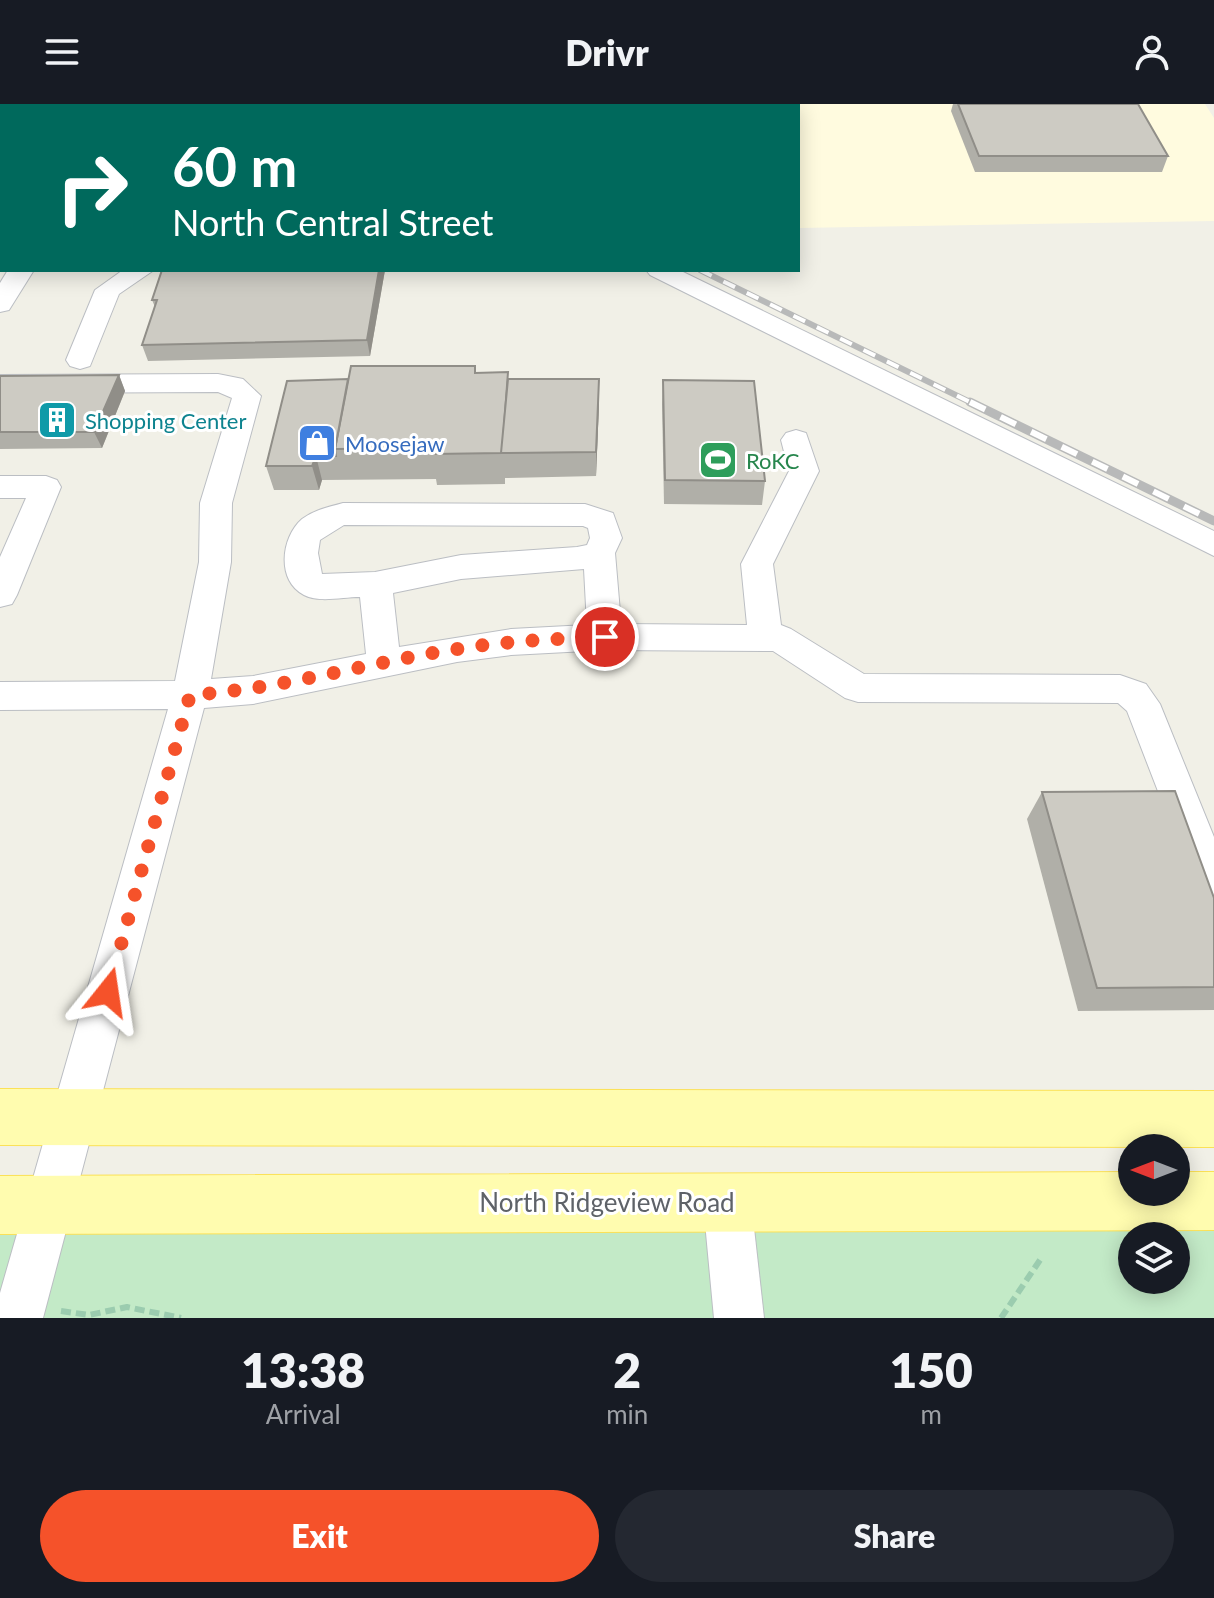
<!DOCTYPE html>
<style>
:root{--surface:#171b24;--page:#242831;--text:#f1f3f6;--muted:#9ea1a6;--accent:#f5522a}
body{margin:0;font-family:Lato,sans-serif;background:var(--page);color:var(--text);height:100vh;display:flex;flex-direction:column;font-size:30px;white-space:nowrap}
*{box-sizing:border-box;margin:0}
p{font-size:26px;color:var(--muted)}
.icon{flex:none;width:44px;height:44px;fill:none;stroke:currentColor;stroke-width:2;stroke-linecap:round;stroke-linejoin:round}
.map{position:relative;height:1214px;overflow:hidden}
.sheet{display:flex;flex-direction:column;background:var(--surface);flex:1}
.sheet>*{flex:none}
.hud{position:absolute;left:0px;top:0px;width:800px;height:168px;box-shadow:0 4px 20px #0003;background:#00695c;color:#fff;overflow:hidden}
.needle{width:52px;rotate:270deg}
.fabs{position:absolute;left:1118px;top:1030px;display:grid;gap:16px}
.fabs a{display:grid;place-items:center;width:72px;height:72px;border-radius:50%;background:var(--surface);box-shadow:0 4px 20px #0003;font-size:40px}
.pin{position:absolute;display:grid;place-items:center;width:68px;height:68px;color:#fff;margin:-34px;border:4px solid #fff;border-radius:50%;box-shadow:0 2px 8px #0007}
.me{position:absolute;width:88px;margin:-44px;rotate:15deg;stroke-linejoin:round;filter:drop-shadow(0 0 6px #0008)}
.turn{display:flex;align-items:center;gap:28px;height:168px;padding:0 40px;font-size:36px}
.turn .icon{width:104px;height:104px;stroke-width:2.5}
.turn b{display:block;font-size:56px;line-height:68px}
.eta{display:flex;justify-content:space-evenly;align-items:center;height:136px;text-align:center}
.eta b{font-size:48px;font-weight:800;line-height:56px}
.button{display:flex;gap:16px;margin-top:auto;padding:16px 40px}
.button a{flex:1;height:92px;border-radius:48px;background:var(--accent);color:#fff;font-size:32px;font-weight:800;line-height:92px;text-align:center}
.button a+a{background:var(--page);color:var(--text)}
header{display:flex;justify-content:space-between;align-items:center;height:104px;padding:0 40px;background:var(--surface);font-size:36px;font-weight:800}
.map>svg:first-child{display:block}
.commercial{fill:#fffbdf}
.green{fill:#c3eac7;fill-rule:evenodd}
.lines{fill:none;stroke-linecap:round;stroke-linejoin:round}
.minor-casing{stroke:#bbbec3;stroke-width:2}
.major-casing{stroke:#fbe157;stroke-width:2}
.path{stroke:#9bccaf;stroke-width:6;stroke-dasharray:10 5;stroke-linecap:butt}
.minor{fill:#fff;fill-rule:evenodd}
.major{fill:#fffcaf;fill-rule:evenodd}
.rail-far1-casing{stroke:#b8b9b9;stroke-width:6}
.rail-casing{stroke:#b8b9b9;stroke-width:9}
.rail-far1{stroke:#fff;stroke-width:4;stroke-dasharray:13;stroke-linecap:butt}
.rail{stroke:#fff;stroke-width:6;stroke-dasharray:17;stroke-linecap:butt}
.wall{fill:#b0afa8}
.shaded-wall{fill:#908e88}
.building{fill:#cdcbc3;stroke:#908e88;stroke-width:2}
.route{stroke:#f5522a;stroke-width:14;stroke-dasharray:0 25.2}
.labels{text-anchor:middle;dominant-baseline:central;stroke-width:6;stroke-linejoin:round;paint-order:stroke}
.culture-label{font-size:22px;fill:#0d838f;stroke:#fff;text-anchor:start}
.shop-label{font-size:22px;fill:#366cbe;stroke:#fff;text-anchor:start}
.leisure-label{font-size:22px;fill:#27864d;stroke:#fff;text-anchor:start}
.near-street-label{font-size:26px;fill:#5e6268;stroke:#fff}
</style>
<header><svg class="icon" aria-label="menu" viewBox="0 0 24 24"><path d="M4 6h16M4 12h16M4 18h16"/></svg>Drivr<svg class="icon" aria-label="person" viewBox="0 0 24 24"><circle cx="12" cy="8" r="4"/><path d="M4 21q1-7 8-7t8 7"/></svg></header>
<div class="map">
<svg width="1214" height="1214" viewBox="0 0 1214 1214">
<rect width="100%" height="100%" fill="#f1f0e7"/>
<!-- commercial -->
<polygon class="commercial" points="517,0 1205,0 1214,14 1214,117 798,124 798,2"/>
<!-- green -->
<path class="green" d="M 1214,1121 L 1214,1214 L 0,1214 L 0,1124 ZM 1132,1132 L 1176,1132 L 1176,1176 L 1132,1176 Z"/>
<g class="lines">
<defs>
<g id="minor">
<rect x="0" y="115" width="2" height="14"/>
<polygon points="8,166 34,166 9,206 0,208 0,179"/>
<polygon points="123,166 154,166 119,190 90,262 80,265 70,262 66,256 95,186"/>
<polygon points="646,166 679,166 1214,427 1214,452 650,171"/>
<path d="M 218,270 L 243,275 L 261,292 L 232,399 L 231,458 L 211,575 L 253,572 L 366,550 L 360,493 C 343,493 319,499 304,491 C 276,477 281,433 302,415 C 314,406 329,403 343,399 L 585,400 L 613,409 L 622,434 L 615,449 L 621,520 L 747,521 L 741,460 L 789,367 L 781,336 L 786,329 L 796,326 L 806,329 L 819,367 L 773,460 L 781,521 L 791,525 L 864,570 L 1120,571 L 1146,580 L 1160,600 L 1214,733 L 1214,801 L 1200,796 L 1127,607 L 1118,599 L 858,598 L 845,594 L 773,547 L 605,546 L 511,551 L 457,558 L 253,600 L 204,604 L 43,1214 L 0,1214 L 0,1189 L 168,605 L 0,606 L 0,578 L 175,577 L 199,458 L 200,399 L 232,294 L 218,288 L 0,289 L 0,271 ZM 344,421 L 583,422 L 588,424 L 590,434 L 587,441 L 577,443 L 461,451 L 375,468 L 322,470 L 318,449 L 320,436 ZM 584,465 L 587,521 L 511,525 L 399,543 L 393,489 L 461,475 Z"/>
<polygon points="0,372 46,372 57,376 61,383 17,491 12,500 0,503 0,453 26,394 0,394"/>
<polygon points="727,1073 744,1080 751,1097 764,1214 714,1214 703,1097 710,1080"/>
</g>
<g id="major">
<polygon points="0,985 1214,987 1214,1043 0,1041"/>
<polygon points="1132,1068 1132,1088 1176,1088 1176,1068 1214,1068 1214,1126 0,1130 0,1072"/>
</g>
</defs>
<!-- minor casing -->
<use href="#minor" class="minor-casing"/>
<!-- major casing -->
<use href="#major" class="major-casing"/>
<!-- path -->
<g class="path">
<polyline points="61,1207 89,1211 127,1203 181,1214"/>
<polyline points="1001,1214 1040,1156"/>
</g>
<!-- minor -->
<use href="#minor" class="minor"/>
<!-- major -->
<use href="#major" class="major"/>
<defs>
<g id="rail-far1">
<polyline points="357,0 361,2"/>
<polyline points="380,0 384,2"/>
<polyline points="700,166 974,300"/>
</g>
<polyline id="rail" points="970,298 1214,417"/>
</defs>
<!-- rail-far1 casing -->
<use href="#rail-far1" class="rail-far1-casing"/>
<!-- rail casing -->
<use href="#rail" class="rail-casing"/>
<!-- rail-far1 -->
<use href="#rail-far1" class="rail-far1"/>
<!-- rail -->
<use href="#rail" class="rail"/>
</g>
<!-- wall -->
<g class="wall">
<polygon points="0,0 51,0 51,2 2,2 2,90 0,90"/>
<polygon points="953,0 1138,0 1168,52 1162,68 975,68 951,7"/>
<polygon points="162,166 385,166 370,252 148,257 142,241 155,203 152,196"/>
<polygon points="475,262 475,269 508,275 599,300 596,372 505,374 505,380 437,381 436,375 322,376 319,386 274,386 266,362 348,275"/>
<polygon points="119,271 125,287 102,344 0,345 0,272"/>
<polygon points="663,276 765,377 762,401 664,400 662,300"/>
<polygon points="1042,688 1214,794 1214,906 1078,907 1027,715"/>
</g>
<!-- shaded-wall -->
<g class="shaded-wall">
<polygon points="379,166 385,166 370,252 367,236"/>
<polygon points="119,271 125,287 102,344 94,328"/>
<polygon points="599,275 599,300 596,372 596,348"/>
<polygon points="316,352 322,376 319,386 312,362"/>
</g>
<!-- building -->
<g class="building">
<polygon points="0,0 50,0 49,2 2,2 2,74 0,74"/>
<polygon points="221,0 337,0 337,2 172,2"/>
<polygon points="958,0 1138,0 1168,52 979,52"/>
<polygon points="162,166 379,166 367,236 142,241 157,196 152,196"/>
<polygon points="351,262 475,262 475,269 508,268 502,349 433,350 432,344 335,345"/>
<polygon points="119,271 94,328 0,328 0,272"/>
<polygon points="348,275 335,345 336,352 316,352 312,362 266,362 287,277"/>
<polygon points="508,275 599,275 596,348 501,349"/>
<polygon points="663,276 754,277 765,377 665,376"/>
<polygon points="1175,687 1214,794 1214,883 1097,884 1042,688"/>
</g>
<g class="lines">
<!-- route -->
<path class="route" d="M 108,888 L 190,591 C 281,585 367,559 457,545 C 506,537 555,535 605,533"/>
</g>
<!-- icons -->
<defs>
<symbol id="building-square" viewBox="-11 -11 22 22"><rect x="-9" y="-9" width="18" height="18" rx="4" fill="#0f9aa8" stroke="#fff"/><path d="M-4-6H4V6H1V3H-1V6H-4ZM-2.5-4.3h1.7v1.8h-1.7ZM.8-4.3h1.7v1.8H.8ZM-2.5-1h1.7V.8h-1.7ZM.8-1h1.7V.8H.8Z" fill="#fff"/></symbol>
<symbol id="shop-square" viewBox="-11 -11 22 22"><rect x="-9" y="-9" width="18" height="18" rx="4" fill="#3f7fe0" stroke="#fff"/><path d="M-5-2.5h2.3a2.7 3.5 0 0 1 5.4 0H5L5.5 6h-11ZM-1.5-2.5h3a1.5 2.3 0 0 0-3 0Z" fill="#fff"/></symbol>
<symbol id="stadium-square" viewBox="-11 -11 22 22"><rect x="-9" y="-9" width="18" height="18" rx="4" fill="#2e9e5b" stroke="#fff"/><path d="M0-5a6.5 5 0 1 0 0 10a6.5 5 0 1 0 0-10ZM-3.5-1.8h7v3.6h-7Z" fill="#fff"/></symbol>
</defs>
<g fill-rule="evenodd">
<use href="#building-square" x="35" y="294" width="44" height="44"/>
<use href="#shop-square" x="295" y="317" width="44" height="44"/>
<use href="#stadium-square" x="696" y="334" width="44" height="44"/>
</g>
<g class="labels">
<!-- culture labels -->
<g class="culture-label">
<text x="85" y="316">Shopping Center</text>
</g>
<!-- shop labels -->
<g class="shop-label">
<text x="345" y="339">Moosejaw</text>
</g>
<!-- leisure labels -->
<g class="leisure-label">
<text x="746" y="356">RoKC</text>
</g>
<!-- near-street labels -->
<g class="near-street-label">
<text x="607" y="1098">North Ridgeview Road</text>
</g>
</g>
</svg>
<div class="fabs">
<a><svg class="needle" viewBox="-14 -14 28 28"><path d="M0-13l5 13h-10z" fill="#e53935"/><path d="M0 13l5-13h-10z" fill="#9ea1a6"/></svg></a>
<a><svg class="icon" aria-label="layers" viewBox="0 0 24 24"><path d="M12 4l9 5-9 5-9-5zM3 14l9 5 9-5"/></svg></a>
</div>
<div class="pin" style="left:605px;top:533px;background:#d93025"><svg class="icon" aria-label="arrive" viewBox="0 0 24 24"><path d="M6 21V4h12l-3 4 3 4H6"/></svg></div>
<svg class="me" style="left:108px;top:888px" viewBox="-20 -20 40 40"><path d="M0-17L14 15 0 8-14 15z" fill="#f5522a" stroke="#fff" stroke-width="4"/></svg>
<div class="hud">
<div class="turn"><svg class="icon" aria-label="right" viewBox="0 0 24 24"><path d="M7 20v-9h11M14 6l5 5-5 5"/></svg><div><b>60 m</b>North Central Street</div></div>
</div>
</div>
<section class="sheet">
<div class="eta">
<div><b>13:38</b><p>Arrival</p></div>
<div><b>2</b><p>min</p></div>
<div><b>150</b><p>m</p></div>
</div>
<div class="button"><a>Exit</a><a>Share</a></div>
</section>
